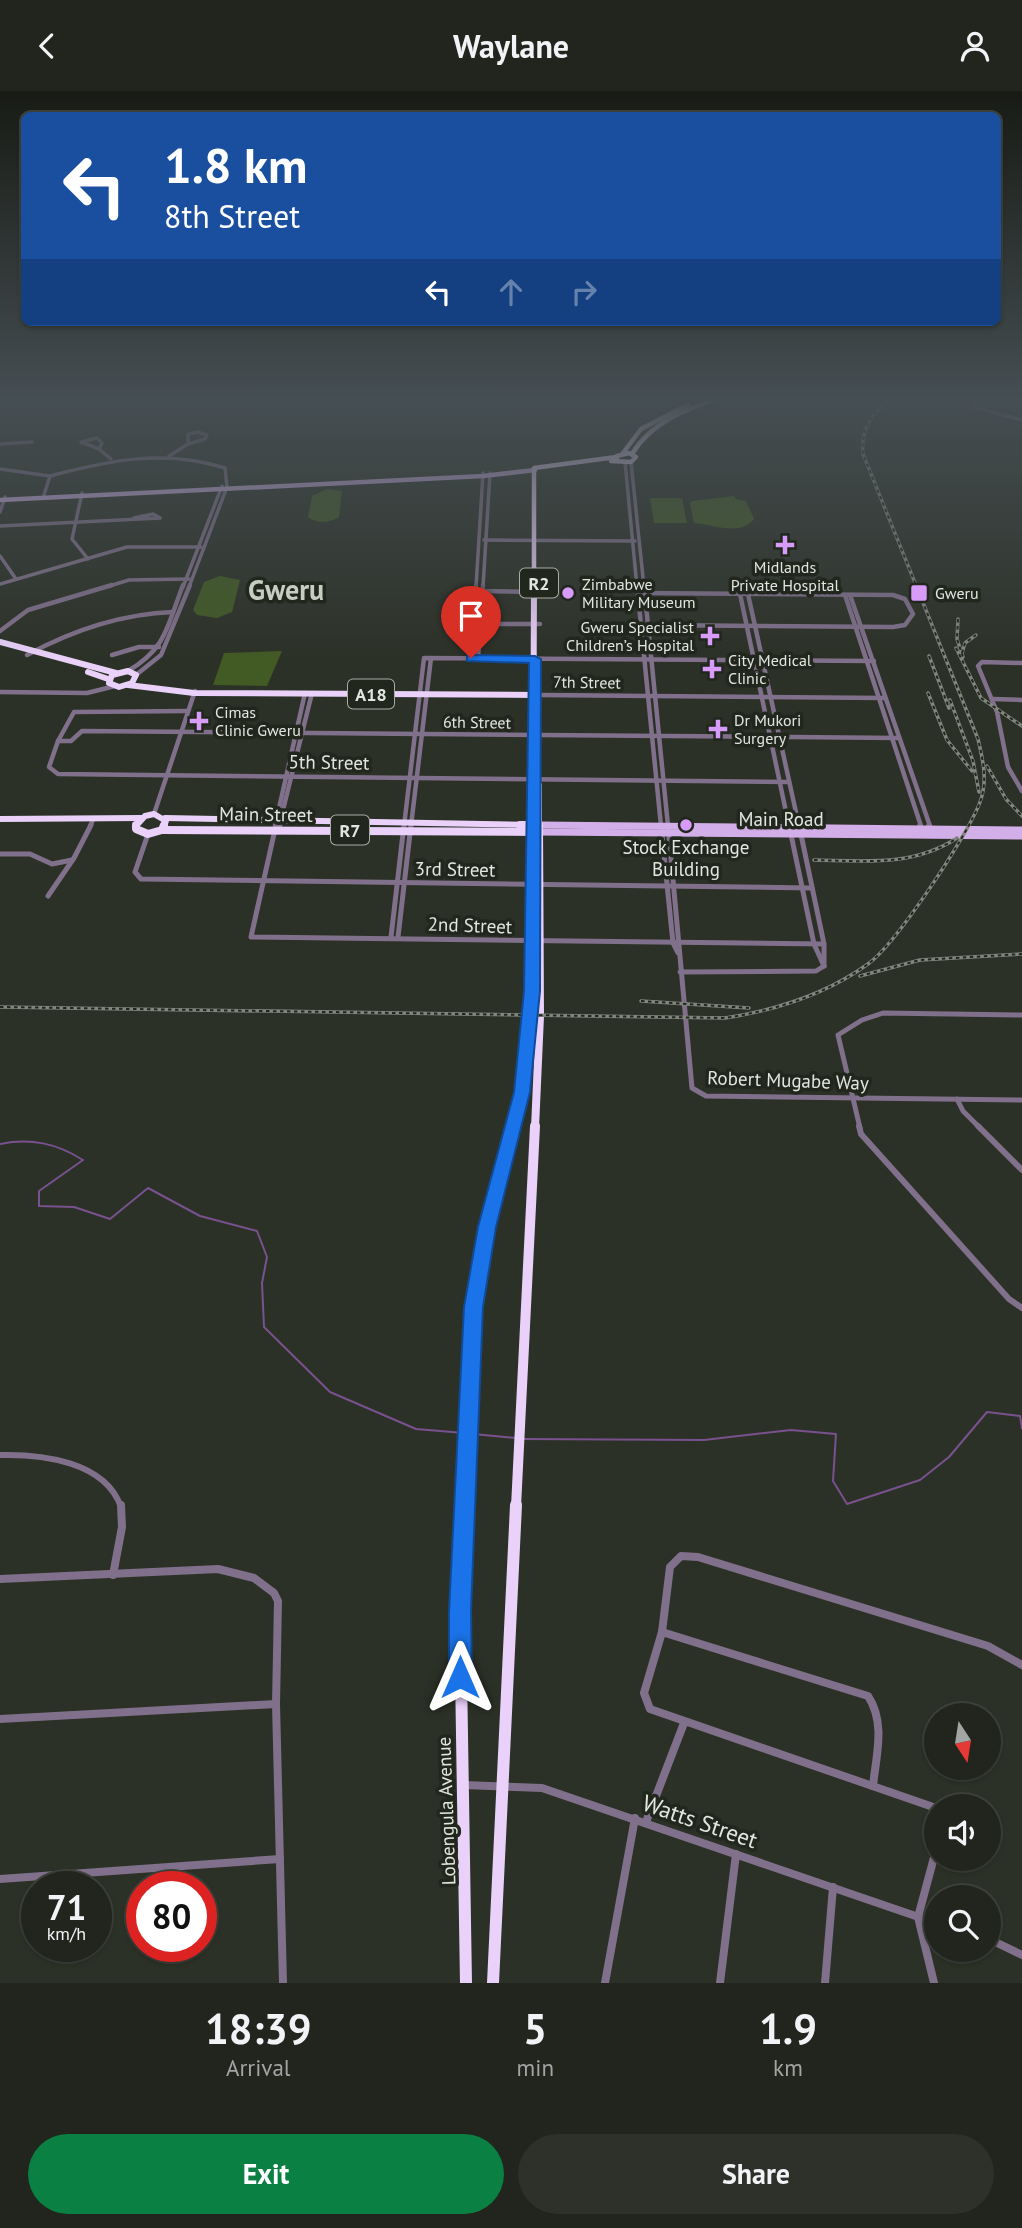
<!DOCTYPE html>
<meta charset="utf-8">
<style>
:root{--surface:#21251d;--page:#2d312a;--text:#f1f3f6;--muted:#a2a5a4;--line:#3e423b;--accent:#0b8043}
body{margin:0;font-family:"PT Sans",sans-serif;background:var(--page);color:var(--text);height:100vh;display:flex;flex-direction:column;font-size:26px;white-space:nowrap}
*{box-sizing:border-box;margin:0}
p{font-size:23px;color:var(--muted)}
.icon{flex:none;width:38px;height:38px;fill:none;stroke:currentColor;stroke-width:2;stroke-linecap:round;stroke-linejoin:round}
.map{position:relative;height:1892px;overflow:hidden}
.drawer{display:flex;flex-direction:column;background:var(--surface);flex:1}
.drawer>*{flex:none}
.banner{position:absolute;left:21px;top:21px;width:980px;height:214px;border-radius:10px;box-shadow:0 2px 5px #0004,0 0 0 2px var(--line);background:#1a4fa0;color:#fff;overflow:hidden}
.needle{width:46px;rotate:168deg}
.tools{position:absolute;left:924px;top:1612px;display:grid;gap:14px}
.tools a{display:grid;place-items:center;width:77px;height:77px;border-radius:50%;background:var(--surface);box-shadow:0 2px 5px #0004,0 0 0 2px var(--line);font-size:35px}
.speed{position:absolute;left:21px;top:1780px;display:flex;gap:14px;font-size:35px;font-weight:700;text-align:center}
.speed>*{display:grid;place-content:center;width:91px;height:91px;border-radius:50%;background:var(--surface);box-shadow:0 2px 5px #0004,0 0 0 2px var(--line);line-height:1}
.speed small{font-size:18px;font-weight:400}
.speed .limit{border:10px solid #d22;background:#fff;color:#111}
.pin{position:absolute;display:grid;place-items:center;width:60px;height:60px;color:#fff;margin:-72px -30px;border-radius:50% 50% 50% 0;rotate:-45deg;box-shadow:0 0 7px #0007}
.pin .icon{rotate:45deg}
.me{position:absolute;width:77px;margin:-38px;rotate:0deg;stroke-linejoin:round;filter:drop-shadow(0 0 5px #0008)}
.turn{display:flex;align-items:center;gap:24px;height:147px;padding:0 28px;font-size:32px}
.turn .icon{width:91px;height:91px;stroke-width:2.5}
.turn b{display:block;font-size:49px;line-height:60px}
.lanes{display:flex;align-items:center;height:66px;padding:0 28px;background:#0003;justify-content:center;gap:35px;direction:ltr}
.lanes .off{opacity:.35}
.eta{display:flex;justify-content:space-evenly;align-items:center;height:119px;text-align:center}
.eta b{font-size:42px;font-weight:700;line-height:49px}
.button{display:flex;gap:14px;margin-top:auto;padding:14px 28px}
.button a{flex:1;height:80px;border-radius:42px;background:var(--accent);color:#fff;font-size:28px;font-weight:700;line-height:80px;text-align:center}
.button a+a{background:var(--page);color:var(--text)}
header{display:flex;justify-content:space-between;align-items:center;height:91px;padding:0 28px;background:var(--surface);font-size:32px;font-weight:700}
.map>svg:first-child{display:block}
.green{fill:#425a24}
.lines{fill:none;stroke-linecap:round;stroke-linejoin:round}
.stream{stroke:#78518e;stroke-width:2}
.minor-far4{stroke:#81708b;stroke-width:3.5}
.minor-far3{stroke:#81708b;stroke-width:4.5}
.minor-far2{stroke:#81708b;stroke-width:5}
.minor-far1{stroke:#81708b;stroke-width:6}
.minor{stroke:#81708b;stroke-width:8}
.major-far2{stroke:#d3afe9;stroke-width:4.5}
.major-far1{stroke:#d3afe9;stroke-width:5}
.major{stroke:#d3afe9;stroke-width:7}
.highway-far4{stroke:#ead1fa;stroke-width:4.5}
.highway-far3{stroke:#ead1fa;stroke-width:6}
.highway-far2{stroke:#ead1fa;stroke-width:8}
.highway-far1{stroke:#ead1fa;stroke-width:10}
.highway{stroke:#ead1fa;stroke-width:12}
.rail-casing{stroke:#82867e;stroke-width:3.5}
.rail{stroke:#22271e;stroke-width:2;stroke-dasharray:3.5;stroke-linecap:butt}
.route{fill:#1a73e8;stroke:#114b97;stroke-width:2}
.poi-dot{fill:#d79bf9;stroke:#22271e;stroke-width:2.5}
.labels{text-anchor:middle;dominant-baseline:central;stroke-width:7;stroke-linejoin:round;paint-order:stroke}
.far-poi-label{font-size:16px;fill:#e3e6df;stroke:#22271e;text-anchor:start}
.far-street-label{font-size:16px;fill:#e3e6df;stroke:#22271e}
.shield{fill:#22271e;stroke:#a9ada5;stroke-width:2}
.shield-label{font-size:18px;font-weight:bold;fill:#e3e6df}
.street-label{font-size:19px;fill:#e3e6df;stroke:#22271e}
.poi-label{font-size:19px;fill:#e3e6df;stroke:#22271e}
.near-street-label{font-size:23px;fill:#e3e6df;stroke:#22271e}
.far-town-label{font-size:28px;font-weight:bold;fill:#c7cdc1;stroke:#22271e}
</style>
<header><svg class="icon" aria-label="back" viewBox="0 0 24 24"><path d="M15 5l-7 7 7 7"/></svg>Waylane<svg class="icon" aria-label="person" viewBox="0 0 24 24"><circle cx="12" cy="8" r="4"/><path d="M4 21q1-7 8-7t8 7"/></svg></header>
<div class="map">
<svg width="1022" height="1892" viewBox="0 0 1022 1892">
<rect width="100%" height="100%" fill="#2c3127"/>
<!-- green -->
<g class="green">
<path d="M 327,398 L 342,400 L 339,426 C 330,432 317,433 308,426 L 312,405 Z"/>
<path d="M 734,405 L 736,408 L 746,410 L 754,428 C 739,446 713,433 694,432 L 690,413 L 692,410 Z"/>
<polygon points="650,407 682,407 687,432 654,432"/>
<polygon points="220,485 240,489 232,521 217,527 197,524 193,519 204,491"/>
<polygon points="282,560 267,595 213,594 224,562"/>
</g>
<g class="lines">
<!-- stream -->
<g class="stream">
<path d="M 0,1053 C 31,1047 56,1052 83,1069 L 39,1100 L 39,1115 L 74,1116 L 110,1128 L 148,1097 L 200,1125 L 257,1140 L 267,1166 L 262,1192 L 264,1236 L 330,1301 L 416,1338 L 464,1342"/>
<polyline points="473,1343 516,1347"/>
<polyline points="522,1348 704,1349 791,1339 836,1343 833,1390 847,1413 920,1389 949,1366 987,1321 1020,1325 1022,1337"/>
</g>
<!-- minor-far4 -->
<g class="minor-far4">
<polyline points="975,305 973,314 977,317 1022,329"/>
<polygon points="198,341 207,344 205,348 188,353 188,343"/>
<polygon points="97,347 102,352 99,358 81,351"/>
<polyline points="0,353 32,351"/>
<polyline points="99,358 111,368"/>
<polyline points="169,365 188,353"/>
<polyline points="625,371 637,496"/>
<polyline points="631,371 644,496"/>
<polyline points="0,378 50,385"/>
<polyline points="82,402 72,448 88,468"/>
<path d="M 43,407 L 50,385 C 110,369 165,358 225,377 L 227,396 L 189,496"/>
<polyline points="0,421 5,406"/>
<polyline points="134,427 153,423 160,427"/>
<polyline points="0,435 160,427"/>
<polyline points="484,449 635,450"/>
<polyline points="0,465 16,488"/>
<polyline points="0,493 127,456 201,456"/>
<polyline points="106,496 129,489 189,488"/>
<polyline points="183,496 222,395"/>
<polyline points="476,496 483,382"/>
<polyline points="483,496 490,382"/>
</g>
<!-- minor-far3 -->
<g class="minor-far3">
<polyline points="637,494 661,735"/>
<polyline points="644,494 668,735"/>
<polyline points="480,500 539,501"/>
<polyline points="639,502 893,504 905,508 913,523 905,534 893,536 642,534"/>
<polyline points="740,503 789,735"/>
<polyline points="748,503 799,735"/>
<polyline points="845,504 921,735"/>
<polyline points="850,504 930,735"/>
<polyline points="476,533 540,533"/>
<polyline points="0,540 28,519 112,494"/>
<path d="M 27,564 C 73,539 120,523 173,521"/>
<polyline points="112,564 139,556 159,556"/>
<polyline points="472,567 476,494"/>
<polyline points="478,567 483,494"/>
<polyline points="1022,572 982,571 978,575 997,621 1008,676 1022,700"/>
<path d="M 128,580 C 167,557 167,535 183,494"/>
<polyline points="136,584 161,564 190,494"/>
<polyline points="0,601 87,602 115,595"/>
<polyline points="539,604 885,607"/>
<polyline points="993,608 1022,609"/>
<polyline points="188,620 74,621 58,650 49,676 58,683 789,691"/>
<polyline points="58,650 71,650 82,640 898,647"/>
<polyline points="154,723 195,600"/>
<polyline points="90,735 93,729"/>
<polyline points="275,735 305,602"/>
<polyline points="279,735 312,602"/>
<polyline points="404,735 424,567 874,570"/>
<polyline points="411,735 431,567"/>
</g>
<!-- minor-far2 -->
<g class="minor-far2">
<polyline points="276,734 251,846 824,853"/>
<polyline points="661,734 673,852 678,862"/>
<polyline points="668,734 692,997 706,1005 1022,1009"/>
<polyline points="789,734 814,853 824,875"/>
<polyline points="799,734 824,853 824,875"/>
<polyline points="920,734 922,739"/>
<polyline points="929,734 931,739"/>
<polyline points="277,741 280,734"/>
<polyline points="148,743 135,781 141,788 811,797"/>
<polyline points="0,763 30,763 52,773 72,769"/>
<polyline points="48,805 74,767 91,734"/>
<polyline points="391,846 404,734"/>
<polyline points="398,846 411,734"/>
<polyline points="680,881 816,880 824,875"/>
<polyline points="957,1008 963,1020 980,1037"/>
<polyline points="860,1037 838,944 862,929 883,922 1022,924"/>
</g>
<!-- minor-far1 -->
<g class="minor-far1">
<polyline points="859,1035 861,1043 1009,1208 1022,1217"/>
<polyline points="978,1035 1022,1079"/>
<path d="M 0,1364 C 41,1363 105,1370 121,1416"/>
</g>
<!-- minor -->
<g class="minor">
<polyline points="113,1484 122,1436 121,1414"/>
<polyline points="0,1488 218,1478 254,1487 274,1502 278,1510 276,1613 283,1892"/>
<path d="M 662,1541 L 868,1605 C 886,1632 876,1665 873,1695"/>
<polyline points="0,1628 276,1613"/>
<polyline points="463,1694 542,1697 936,1832"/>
<polyline points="936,1717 650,1618 644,1602 662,1541 670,1476 681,1465 698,1466 988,1555 1022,1574"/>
<polyline points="646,1731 684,1632"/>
<polyline points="0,1788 280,1768"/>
<polyline points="989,1848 1022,1864"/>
<polyline points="605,1892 635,1727"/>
<polyline points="720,1892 736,1763"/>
<polyline points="825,1892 833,1796"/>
<polyline points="934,1892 918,1826 936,1759"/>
</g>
<!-- major-far2 -->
<polyline class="major-far2" points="0,409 483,385 535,379"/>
<!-- major-far1 -->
<polyline class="major-far1" points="539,734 678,735"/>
<!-- major -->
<g class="major">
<polyline points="539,734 1022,739"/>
<polyline points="539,741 1022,745"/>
</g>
<!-- highway-far4 -->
<g class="highway-far4">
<polyline points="623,362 641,338 689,313"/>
<path d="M 632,363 C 652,330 688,318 723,305"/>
<polyline points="611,370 631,371 636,366 629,362 617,365 617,368"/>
<polyline points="534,496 534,377 616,366"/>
</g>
<!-- highway-far3 -->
<g class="highway-far3">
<polyline points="0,551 116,582"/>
<polygon points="128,580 136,584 132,592 119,596 109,592 112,584"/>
<polyline points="88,581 108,588"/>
<polyline points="128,594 194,602 539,604"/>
<polyline points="539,694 539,735"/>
<polyline points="165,727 536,734"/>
<polyline points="0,728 141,727"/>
<polyline points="136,735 145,725 154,723 166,730 164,735"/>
<polyline points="533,735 534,494"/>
</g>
<!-- highway-far2 -->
<g class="highway-far2">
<polyline points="136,734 136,738 148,743 162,739 164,734"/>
<polyline points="520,734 536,734"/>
<polyline points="162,739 536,741"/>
<path d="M 513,1037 C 538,938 532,835 533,734"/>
<polyline points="535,1037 540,925 539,734"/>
</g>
<!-- highway-far1 -->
<g class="highway-far1">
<polyline points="465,1416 474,1216 487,1136 513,1035"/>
<polyline points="516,1416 535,1035"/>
</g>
<!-- highway -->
<g class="highway">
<polyline points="465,1414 460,1520 466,1892"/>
<polyline points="493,1892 516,1414"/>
</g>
<defs>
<g id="rail">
<polyline points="958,528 957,548 963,566"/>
<polyline points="956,557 981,607 1022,635"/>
<polyline points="962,562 965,552 976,544"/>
<polyline points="929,565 949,617"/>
<polyline points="928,602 947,649 972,680"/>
<polyline points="950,609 973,670 979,701"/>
<polyline points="987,675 1006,708 1022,725"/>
<path d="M 814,769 C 864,770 913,776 957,747"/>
<polyline points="860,885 920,869 1022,863"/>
<polyline points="641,910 749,917"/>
<path d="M 0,916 L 725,927 C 777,919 825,904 868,873 C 896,853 968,744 980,711 C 988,690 983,669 978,648 L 863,363 C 860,337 874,320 893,305"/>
</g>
</defs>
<!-- rail casing -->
<use href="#rail" class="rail-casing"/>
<!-- rail -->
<use href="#rail" class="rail"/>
</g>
<!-- sky -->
<linearGradient id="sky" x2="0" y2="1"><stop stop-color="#181b15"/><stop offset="0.54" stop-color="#454e52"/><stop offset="1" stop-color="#454e52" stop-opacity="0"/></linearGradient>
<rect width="1022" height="569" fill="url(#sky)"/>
<!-- route -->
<polygon class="route" points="471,564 535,565 541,568 540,900 530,1001 496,1136 483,1216 471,1520 472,1586 468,1594 460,1597 452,1594 449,1586 449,1520 464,1216 478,1136 514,1001 524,900 529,572 467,570 467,565"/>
<!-- markers -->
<g class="poi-dot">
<path d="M781.5 443.5h7v7h7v7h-7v7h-7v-7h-7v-7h7z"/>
<circle cx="568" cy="502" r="7"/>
<rect x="910" y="493" width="18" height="18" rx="3.5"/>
<path d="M706.5 534.5h7v7h7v7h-7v7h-7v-7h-7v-7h7z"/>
<path d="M708.5 567.5h7v7h7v7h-7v7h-7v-7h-7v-7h7z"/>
<path d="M195.5 619.5h7v7h7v7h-7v7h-7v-7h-7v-7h7z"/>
<path d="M714.5 627.5h7v7h7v7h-7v7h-7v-7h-7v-7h7z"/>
<circle cx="686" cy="734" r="7"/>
</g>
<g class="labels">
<!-- far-poi labels -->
<g class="far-poi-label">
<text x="785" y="476" text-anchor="middle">Midlands<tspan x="785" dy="18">Private Hospital</tspan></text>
<text x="582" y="493">Zimbabwe<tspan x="582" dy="18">Military Museum</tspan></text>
<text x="935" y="502">Gweru</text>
<text x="694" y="536" text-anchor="end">Gweru Specialist<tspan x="694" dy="18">Children’s Hospital</tspan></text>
<text x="728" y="569">City Medical<tspan x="728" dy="18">Clinic</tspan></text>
<text x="215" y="621">Cimas<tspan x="215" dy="18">Clinic Gweru</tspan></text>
<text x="734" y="629">Dr Mukori<tspan x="734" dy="18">Surgery</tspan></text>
</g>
<!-- far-street labels -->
<g class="far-street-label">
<text transform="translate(587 591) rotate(1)">7th Street</text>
<text transform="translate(477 631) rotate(1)">6th Street</text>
</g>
<!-- shield labels -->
<g class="shield">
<rect x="520" y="477.5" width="38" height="29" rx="5"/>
<rect x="348" y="588.5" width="46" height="29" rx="5"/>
<rect x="331" y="724.5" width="38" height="29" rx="5"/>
</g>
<g class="shield-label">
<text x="539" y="492">R2</text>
<text x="371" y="603">A18</text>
<text x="350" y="739">R7</text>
</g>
<!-- street labels -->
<g class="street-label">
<text transform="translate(329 671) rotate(1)">5th Street</text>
<text transform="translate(266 723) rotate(1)">Main Street</text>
<text x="781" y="728">Main Road</text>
<text transform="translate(455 778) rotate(1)">3rd Street</text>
<text transform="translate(470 834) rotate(2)">2nd Street</text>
<text transform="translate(788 989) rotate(2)">Robert Mugabe Way</text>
<text transform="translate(446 1720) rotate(-92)">Lobengula Avenue</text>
</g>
<!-- poi labels -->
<g class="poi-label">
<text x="686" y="756">Stock Exchange<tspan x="686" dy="22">Building</tspan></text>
</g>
<!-- near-street labels -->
<g class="near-street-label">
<text transform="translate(700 1730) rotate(19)">Watts Street</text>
</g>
<!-- far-town labels -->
<g class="far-town-label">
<text x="286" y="498">Gweru</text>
</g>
</g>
</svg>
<div class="tools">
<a><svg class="needle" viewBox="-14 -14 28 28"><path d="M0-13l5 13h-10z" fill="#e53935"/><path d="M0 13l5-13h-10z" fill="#a2a5a4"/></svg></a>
<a><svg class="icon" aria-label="sound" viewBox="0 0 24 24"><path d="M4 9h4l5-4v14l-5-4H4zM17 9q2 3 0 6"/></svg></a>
<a><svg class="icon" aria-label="search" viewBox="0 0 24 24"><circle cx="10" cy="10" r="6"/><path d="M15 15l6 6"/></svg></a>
</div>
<div class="speed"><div>71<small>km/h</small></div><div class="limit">80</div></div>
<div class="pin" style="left:471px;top:567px;background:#d93025"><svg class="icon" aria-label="arrive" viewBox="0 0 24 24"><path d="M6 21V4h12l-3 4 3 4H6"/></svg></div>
<svg class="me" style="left:460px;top:1586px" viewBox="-20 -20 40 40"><path d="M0-17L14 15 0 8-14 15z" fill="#1a73e8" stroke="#fff" stroke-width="4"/></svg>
<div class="banner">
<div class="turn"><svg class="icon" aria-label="left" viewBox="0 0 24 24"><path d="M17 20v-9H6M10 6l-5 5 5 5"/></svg><div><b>1.8 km</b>8th Street</div></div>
<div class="lanes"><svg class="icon" aria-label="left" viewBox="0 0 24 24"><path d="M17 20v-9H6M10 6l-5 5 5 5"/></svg><svg class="icon off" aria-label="ahead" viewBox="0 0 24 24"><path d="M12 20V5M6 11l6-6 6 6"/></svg><svg class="icon off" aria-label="right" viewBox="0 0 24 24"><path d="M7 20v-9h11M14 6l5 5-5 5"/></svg></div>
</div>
</div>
<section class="drawer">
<div class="eta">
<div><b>18:39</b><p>Arrival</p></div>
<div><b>5</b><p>min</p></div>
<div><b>1.9</b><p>km</p></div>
</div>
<div class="button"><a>Exit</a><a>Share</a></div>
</section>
